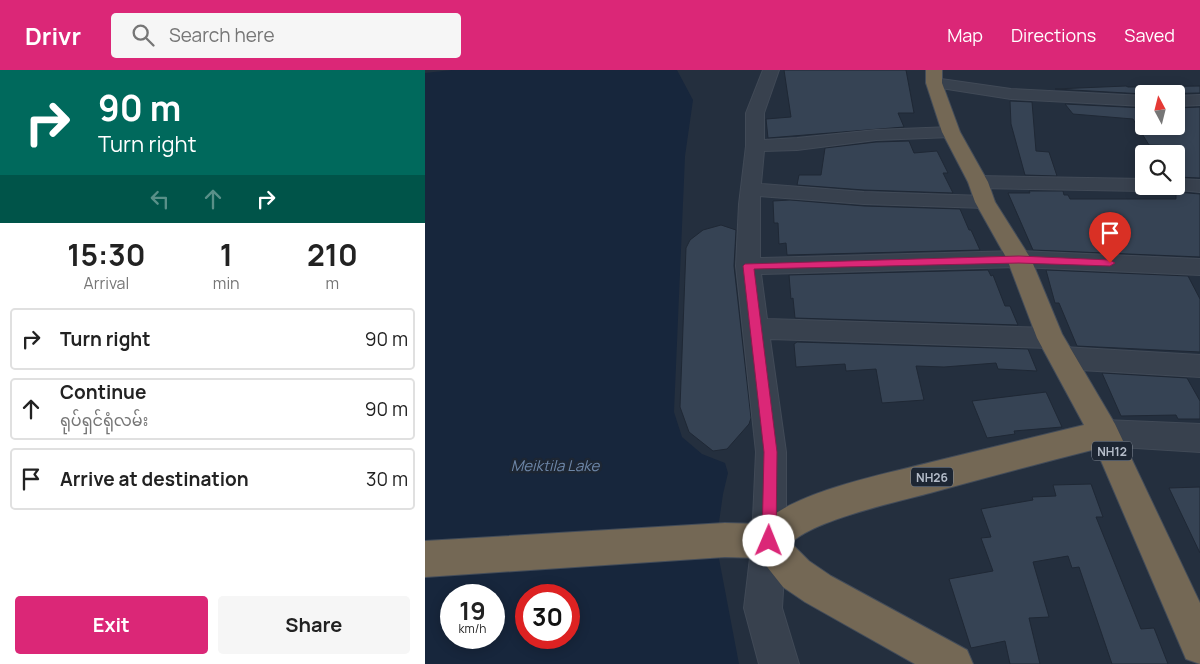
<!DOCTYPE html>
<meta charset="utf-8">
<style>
:root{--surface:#fff;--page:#f6f6f6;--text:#222;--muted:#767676;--line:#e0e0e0;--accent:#db2777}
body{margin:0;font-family:Manrope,"Noto Sans Myanmar",sans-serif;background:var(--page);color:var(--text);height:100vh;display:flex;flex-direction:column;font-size:19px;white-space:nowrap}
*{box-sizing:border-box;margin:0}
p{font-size:16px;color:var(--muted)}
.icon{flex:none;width:28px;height:28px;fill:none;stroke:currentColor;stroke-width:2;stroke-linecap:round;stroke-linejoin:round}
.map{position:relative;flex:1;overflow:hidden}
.sheet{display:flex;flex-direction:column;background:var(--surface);width:425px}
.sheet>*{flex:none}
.hud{background:#00695c;color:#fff;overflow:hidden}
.needle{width:32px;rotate:353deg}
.controls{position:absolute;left:710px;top:15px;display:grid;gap:10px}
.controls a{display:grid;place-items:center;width:50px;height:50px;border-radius:5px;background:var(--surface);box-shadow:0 2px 12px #0003;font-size:25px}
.speed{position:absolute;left:15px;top:514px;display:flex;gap:10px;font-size:25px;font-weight:700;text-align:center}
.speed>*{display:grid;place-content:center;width:65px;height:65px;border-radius:50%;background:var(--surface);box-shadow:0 2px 12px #0003;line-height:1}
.speed small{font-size:12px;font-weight:400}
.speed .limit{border:8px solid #d22;background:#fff;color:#111}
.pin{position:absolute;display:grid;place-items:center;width:42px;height:42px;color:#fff;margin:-51px -21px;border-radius:50% 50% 50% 0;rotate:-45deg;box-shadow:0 0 5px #0007}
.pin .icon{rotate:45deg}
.me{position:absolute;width:55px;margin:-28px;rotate:1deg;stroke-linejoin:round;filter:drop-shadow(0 0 4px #0008)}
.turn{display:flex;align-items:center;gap:18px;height:105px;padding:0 15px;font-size:22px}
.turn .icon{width:65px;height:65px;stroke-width:2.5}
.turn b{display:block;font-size:35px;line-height:42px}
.lanes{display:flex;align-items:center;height:48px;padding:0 15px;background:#0003;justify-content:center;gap:25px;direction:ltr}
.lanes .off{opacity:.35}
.eta{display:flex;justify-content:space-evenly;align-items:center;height:85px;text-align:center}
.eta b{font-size:30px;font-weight:700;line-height:35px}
.action{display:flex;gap:10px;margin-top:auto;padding:10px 15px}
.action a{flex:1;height:58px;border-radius:5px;background:var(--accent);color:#fff;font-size:20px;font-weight:700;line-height:58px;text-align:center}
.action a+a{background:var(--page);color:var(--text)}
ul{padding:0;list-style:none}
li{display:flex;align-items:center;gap:15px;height:62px;margin:0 10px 8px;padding:0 5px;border:2px solid var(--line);border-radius:5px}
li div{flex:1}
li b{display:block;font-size:19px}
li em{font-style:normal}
header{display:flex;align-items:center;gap:30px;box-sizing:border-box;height:70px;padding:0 25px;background:var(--accent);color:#fff}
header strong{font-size:24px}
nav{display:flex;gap:28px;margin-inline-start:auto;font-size:18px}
.search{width:350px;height:45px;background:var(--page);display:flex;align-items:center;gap:12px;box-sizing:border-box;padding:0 18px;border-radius:5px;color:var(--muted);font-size:19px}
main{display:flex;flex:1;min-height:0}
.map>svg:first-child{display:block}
.water{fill:#17263c;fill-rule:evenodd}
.building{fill:#364354;stroke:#1f2835}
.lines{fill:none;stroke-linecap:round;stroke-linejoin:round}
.minor-casing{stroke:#414a57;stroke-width:2}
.highway-casing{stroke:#434c59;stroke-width:2}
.minor{fill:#38414e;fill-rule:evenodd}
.highway{fill:#746855;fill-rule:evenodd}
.route{fill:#db2777;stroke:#8e194d}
.labels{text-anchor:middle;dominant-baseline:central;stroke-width:5;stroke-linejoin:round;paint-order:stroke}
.shield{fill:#1d2633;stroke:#878f9c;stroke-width:1}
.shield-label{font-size:12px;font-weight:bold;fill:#b4bcc9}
.water-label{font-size:15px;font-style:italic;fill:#6d86a8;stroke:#1d2633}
</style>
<header>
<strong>Drivr</strong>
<div class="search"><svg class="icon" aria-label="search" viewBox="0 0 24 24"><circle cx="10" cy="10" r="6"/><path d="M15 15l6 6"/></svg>Search here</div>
<nav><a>Map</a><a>Directions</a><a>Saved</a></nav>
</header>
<main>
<section class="sheet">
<div class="hud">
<div class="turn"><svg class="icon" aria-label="right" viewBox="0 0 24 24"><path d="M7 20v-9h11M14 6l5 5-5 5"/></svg><div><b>90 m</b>Turn right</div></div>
<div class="lanes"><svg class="icon off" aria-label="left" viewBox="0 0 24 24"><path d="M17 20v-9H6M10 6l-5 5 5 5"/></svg><svg class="icon off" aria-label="ahead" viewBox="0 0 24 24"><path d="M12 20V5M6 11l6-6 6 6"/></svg><svg class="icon" aria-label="right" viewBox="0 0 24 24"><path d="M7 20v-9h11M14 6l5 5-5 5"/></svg></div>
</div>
<div class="eta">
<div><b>15:30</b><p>Arrival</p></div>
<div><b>1</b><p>min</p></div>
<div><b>210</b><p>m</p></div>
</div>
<ul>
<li><svg class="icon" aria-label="right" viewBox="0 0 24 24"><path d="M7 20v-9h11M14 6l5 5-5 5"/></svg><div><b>Turn right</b></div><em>90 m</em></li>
<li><svg class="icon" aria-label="ahead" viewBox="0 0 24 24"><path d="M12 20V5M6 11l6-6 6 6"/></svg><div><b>Continue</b><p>ရုပ်ရှင်ရုံလမ်း</p></div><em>90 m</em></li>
<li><svg class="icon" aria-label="arrive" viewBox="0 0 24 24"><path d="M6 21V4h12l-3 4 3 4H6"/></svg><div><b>Arrive at destination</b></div><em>30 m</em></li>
</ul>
<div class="action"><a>Exit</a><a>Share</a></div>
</section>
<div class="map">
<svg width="775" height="594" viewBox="0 0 775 594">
<rect width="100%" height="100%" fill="#242f3e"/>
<!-- water -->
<path class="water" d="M 27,0 L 252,0 L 268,30 L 260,86 L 249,342 L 257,367 L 277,384 L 300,393 L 303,403 L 298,424 L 291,473 L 314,594 L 0,594 L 0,3 ZM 26,525 L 69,525 L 69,568 L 26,568 ZM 101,525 L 144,525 L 144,568 L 101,568 Z"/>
<!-- building -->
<g class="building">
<polygon points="359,0 481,0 489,43 473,43 479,57 343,68 341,49 366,47"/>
<polygon points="701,16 703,17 775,16 775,23 719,24 630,19"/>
<polygon points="585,31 607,32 611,81 624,82 632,106 600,105 586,54"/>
<polygon points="640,34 719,38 719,56 751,56 751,38 775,37 775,108 751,107 751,76 724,75 708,49 648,44"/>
<polygon points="484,71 489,83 512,81 523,103 518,103 528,123 439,120 372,115 374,105 396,105 400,78 451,72"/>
<polygon points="604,121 638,121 639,125 643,125 645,129 751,129 751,122 775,124 775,187 608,180 583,123 605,123"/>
<polygon points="365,130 439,136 535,139 544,160 546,160 555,180 362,185 361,173 354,174 353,153 349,153 348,131"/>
<polygon points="296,155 311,160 309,196 326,348 324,354 302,379 288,381 264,362 255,337 261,178 265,170 278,160"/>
<polygon points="563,200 566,206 568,205 580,236 585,236 593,255 370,248 368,228 366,229 364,205"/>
<polygon points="621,200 763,206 775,229 775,282 652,276 634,233 630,233"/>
<polygon points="372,272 603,279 612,301 573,299 571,293 519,297 491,296 499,330 457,333 451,299 421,301 420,294 371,297 369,274"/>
<polygon points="677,303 762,308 775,331 775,349 753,349 751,345 696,346"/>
<polygon points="621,322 637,357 589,361 590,364 562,368 547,331"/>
<polygon points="666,414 678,447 671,447 716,559 729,558 743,594 687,594 654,497 647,498 643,486 608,492 624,547 604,548 615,594 585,594 580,571 546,578 524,509 568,501 556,468 566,467 556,439 608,430 607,427 631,426 628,415"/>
<polygon points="775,417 775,483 744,418"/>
</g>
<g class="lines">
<defs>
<g id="minor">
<polygon points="338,0 354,0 339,43 339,70 372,68 451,60 526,57 532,58 535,62 532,66 526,67 451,70 372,80 339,81 336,114 439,122 560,126 567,127 570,132 567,137 560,138 439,134 335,126 335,188 594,181 775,189 775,205 594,197 336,204 342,249 625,258 634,261 638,268 634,275 625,278 345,269 361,382 361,471 357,538 374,594 334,594 319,538 327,471 331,382 311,196 314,134 321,76 321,43"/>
<polygon points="509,8 586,19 719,26 719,36 586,29 503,16 501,13 503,10"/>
<polygon points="775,25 775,35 751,36 751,26"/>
<polygon points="553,106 719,109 719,116 728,116 726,119 719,121 553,118 546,116 543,112 546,108"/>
<polygon points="751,109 775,110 775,122 744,119 742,116 751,116"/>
<polygon points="638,277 775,285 775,307 638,299 628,296 624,288 628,280"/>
<polygon points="679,350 775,354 775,382 679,376 668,372 664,363 668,354"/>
</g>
<path id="highway" d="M 501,0 L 517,0 L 517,13 L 535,62 L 563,112 L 570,132 L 606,189 L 637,264 L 690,354 L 775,533 L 775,594 L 761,589 L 671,379 C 615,393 560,408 505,423 C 472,432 389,450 366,473 L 384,491 L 406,506 L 542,580 L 548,594 L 490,594 L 380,532 L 358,517 L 335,488 L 300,487 L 0,507 L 0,471 L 300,453 L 337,454 C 371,421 460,404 507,392 C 558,380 608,367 659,355 L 612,268 L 582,189 L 550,132 L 543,112 L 517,62 L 501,13 Z"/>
</defs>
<!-- minor casing -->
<use href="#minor" class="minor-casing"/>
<!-- highway casing -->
<use href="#highway" class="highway-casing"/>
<!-- minor -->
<use href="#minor" class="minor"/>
<!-- highway -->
<use href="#highway" class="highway"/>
</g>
<!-- route -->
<polygon class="route" points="594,186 685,190 690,193 685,196 594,193 329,199 352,382 351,471 349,476 344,478 339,476 337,471 339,382 318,196 320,194"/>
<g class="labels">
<!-- shield labels -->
<g class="shield">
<rect x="667" y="371.5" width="40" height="19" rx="4"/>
<rect x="486" y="397.5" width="42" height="19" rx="4"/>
</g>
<g class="shield-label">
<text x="687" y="381">NH12</text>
<text x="507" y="407">NH26</text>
</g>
<!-- water labels -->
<g class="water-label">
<text x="130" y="395">Meiktila Lake</text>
</g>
</g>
</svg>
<div class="controls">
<a><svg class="needle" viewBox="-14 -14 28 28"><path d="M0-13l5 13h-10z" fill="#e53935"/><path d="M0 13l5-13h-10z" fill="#767676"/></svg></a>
<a><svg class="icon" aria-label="search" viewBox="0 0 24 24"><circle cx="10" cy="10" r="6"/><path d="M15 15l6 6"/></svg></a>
</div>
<div class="speed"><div>19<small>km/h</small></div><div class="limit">30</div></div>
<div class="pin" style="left:685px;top:193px;background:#d93025"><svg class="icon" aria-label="arrive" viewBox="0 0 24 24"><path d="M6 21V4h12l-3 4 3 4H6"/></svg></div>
<svg class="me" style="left:344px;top:471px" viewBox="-20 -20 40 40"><circle r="19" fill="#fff"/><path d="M0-13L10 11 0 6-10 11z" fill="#db2777"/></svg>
</div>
</main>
